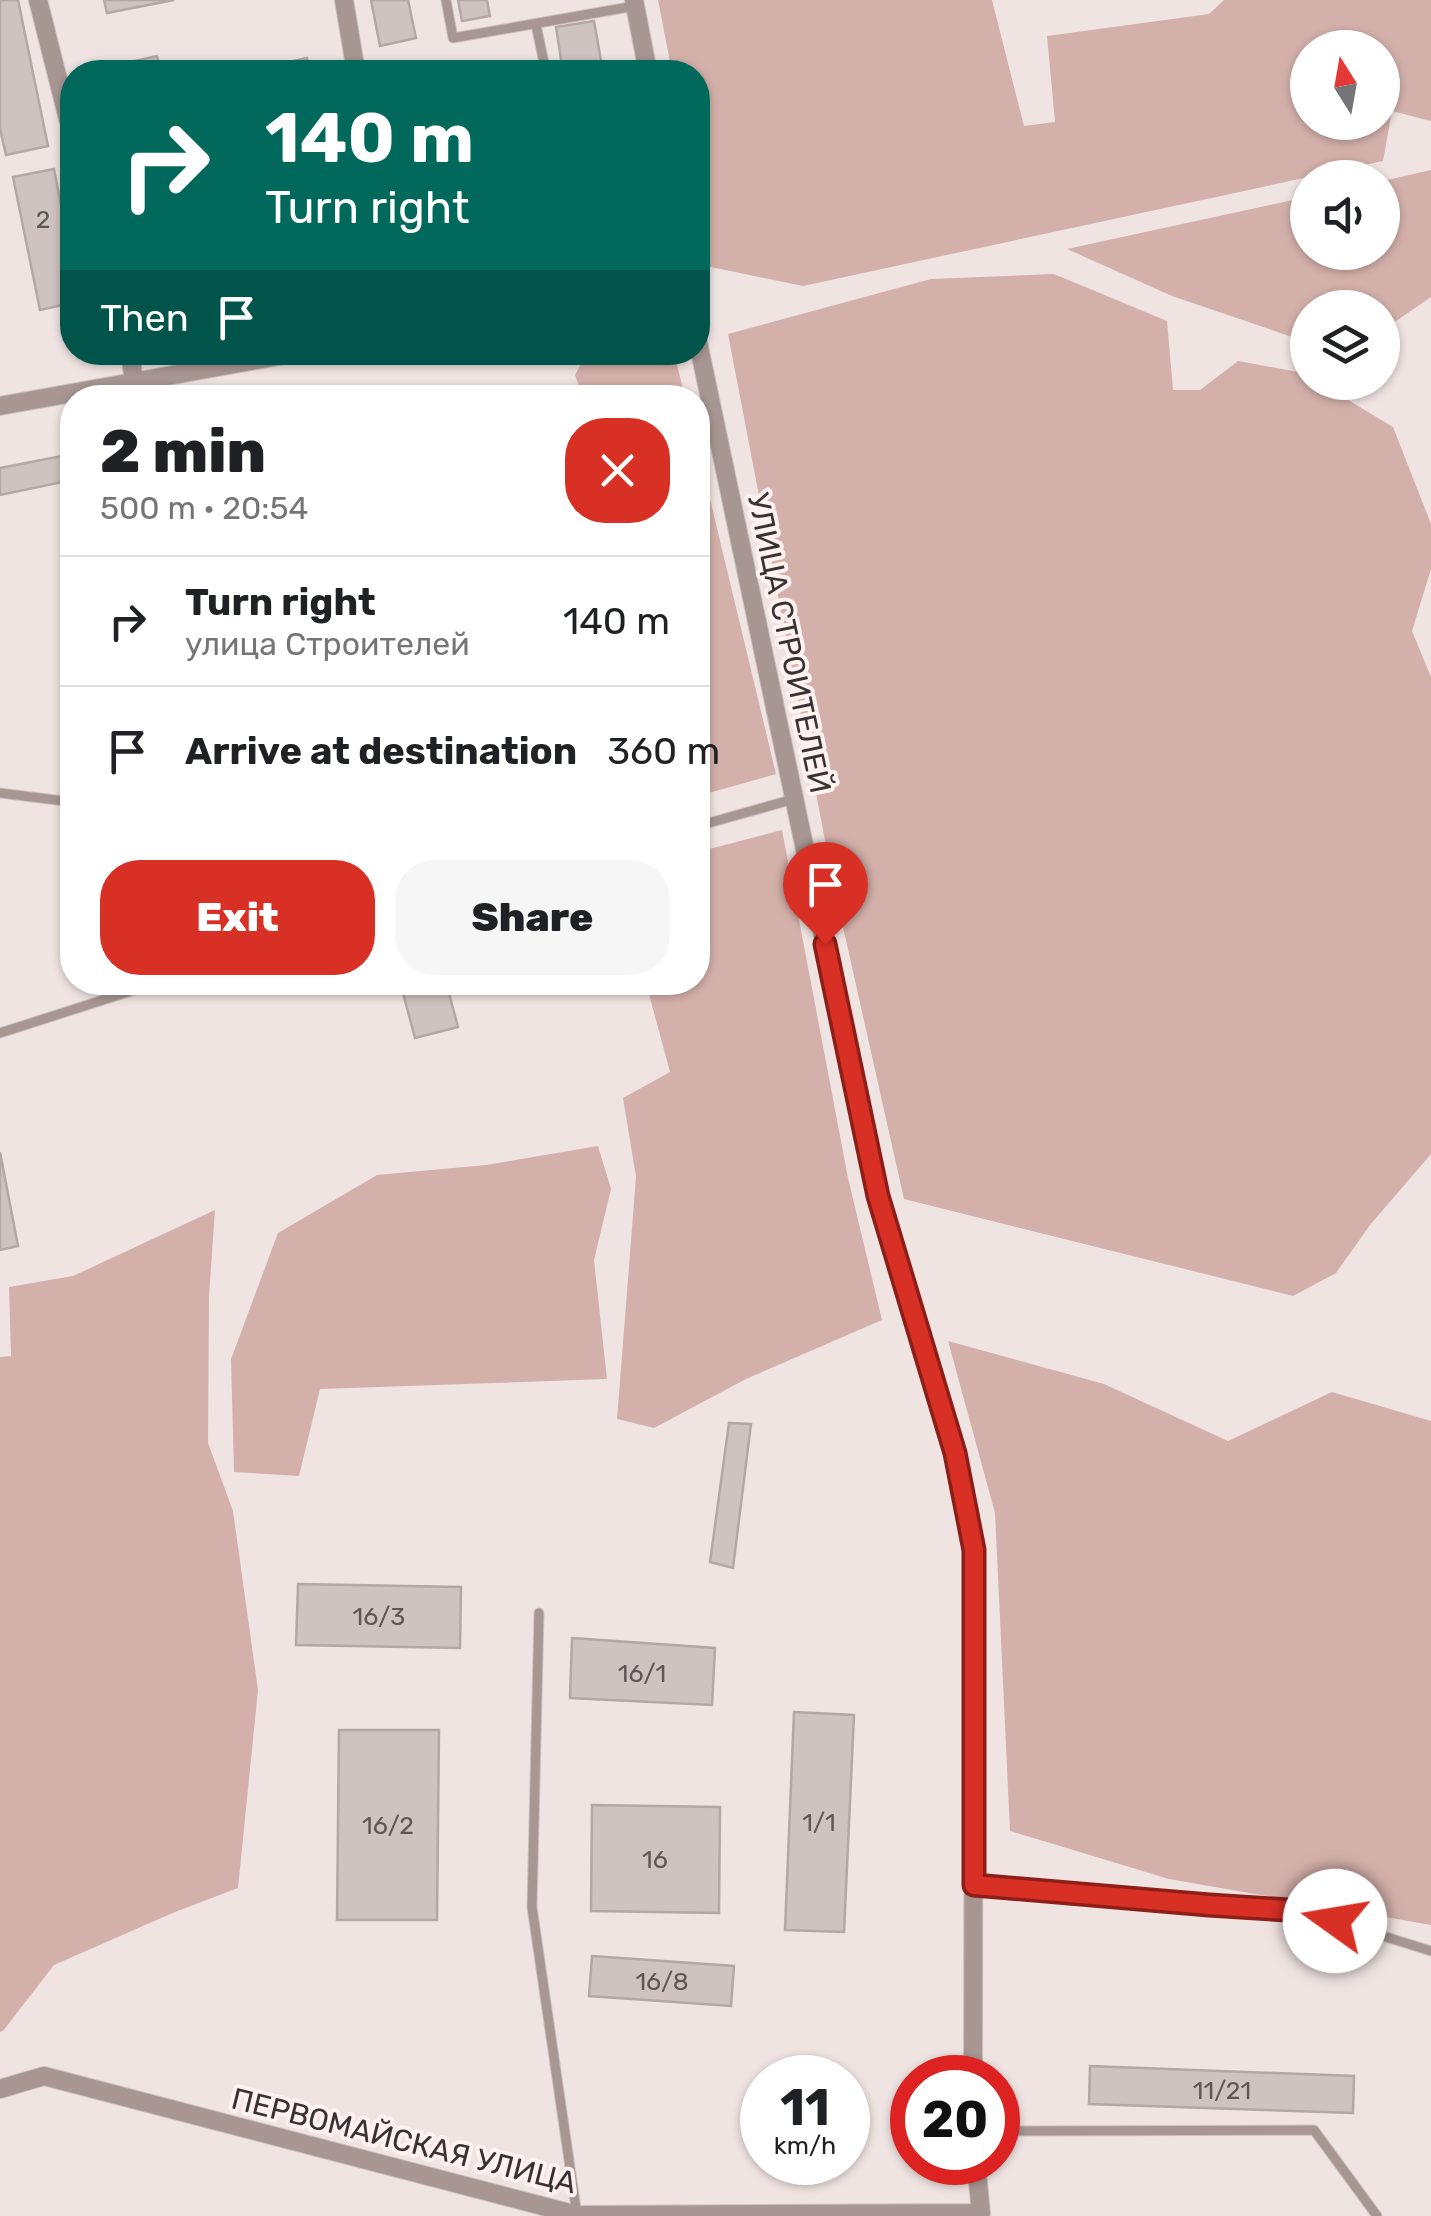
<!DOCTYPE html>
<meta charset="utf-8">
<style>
:root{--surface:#fff;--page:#f6f6f6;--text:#202124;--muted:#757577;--line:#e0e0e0;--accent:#d93025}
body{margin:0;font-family:Rubik,sans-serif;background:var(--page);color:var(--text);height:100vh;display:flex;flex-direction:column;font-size:38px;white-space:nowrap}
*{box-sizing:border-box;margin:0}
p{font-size:32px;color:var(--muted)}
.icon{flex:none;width:55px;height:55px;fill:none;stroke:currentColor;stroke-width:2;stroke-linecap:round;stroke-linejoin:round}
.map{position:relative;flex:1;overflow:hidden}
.side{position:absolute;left:60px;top:385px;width:650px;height:610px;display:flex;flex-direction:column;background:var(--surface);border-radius:40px;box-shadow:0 2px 8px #0004}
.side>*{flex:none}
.top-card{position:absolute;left:60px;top:60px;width:650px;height:305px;border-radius:40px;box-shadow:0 2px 8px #0004;background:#00695c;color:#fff;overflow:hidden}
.needle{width:65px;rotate:349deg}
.fabs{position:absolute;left:1290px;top:30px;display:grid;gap:20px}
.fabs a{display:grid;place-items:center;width:110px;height:110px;border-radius:50%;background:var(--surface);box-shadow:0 2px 8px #0004;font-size:50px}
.speed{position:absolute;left:740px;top:2055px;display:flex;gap:20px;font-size:50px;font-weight:700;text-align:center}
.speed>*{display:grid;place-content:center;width:130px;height:130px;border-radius:50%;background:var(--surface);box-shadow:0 2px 8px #0004;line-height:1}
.speed small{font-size:25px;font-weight:400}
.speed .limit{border:15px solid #d22;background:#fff;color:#111}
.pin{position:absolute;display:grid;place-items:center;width:85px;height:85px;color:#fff;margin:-102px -42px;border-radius:50% 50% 50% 0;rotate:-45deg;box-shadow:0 0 10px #0007}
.pin .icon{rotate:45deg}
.me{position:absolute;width:110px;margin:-55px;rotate:283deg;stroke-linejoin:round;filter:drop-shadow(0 0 8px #0008)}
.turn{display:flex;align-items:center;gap:35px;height:210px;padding:0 40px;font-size:45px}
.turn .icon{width:130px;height:130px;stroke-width:2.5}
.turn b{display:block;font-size:70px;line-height:85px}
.then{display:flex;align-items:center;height:95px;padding:0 40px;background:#0003;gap:20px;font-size:38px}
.round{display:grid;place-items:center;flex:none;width:105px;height:105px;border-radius:40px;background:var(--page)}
.headline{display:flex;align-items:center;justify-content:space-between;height:170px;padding:0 40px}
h1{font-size:60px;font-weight:800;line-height:75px}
.primary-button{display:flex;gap:20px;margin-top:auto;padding:20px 40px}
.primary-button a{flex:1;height:115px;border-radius:40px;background:var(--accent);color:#fff;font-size:40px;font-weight:800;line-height:115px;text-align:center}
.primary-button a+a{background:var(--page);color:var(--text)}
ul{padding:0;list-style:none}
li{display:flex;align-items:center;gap:30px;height:130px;padding:0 40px;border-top:2px solid var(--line)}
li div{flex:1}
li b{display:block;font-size:38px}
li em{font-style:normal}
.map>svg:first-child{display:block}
.green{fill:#d4b0aa;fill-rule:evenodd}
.building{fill:#cfc3c1;stroke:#b3a8a5;stroke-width:2.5}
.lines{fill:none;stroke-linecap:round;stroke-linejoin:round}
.service-casing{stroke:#cbc1bf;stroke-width:11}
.minor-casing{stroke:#cbc1bf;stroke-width:20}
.service{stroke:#a89693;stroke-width:9}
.minor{stroke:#a89693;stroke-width:18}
.route-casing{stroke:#8d1f18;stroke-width:25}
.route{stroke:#d93025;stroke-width:18}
.labels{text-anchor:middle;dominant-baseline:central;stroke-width:8;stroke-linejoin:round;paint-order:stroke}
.number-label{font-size:25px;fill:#5d5756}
.street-label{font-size:30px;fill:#373332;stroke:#fef1ef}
</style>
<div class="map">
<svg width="1431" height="2216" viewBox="0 0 1431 2216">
<rect width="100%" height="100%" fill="#f0e4e2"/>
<!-- green -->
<g class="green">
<path d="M 658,0 L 992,0 L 1024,126 L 1055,122 L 1047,36 L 1209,14 L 1224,0 L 1431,0 L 1431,121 L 1392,111 L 1383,161 L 803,286 L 706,266 L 698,216 L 698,72 L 672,72 ZM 1308,48 L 1382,48 L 1382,122 L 1308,122 Z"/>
<polygon points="1431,170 1431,297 1383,330 1382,308 1308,308 1307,342 1172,296 1067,249 1307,197 1308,252 1382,252 1383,181"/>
<polygon points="1054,274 1167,321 1173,390 1200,390 1238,361 1304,373 1307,375 1308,382 1320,383 1393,427 1431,524 1431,569 1412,631 1431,677 1431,1154 1370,1225 1336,1273 1293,1296 904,1199 834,887 728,334 931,279"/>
<polygon points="587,353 674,353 685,397 583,397 575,375"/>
<polygon points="698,449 776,774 698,796"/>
<polygon points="782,830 848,1178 882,1320 746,1379 654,1428 617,1419 636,1177 623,1098 670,1072 646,983 698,982 698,852"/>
<polygon points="598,1146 611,1189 594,1260 607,1379 320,1389 299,1476 234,1472 231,1359 278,1233 377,1175 486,1165"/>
<polygon points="215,1210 209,1296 208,1443 233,1511 258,1690 238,1888 175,1912 54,1965 3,2031 0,2032 0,1357 11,1356 9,1287 73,1276"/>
<polygon points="948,1341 1104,1384 1228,1441 1332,1392 1431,1421 1431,1925 1169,1879 1010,1831 995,1513"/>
</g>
<!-- building -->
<g class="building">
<polygon points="0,0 18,0 48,146 6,155 0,129"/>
<polygon points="104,0 174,0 107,13"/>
<polygon points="371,0 408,0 416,38 380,46"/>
<polygon points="458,0 487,0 490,16 462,21"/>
<polygon points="594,21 603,72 563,72 556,27"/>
<polygon points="157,56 161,72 111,72 109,67"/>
<polygon points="307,58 311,72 244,72"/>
<polygon points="54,169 72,262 72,303 40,310 13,177"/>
<polygon points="72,454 72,480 0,495 0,468"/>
<polygon points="400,982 446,982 458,1027 415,1038"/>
<polygon points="0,1152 18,1246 0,1250"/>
<polygon points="729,1423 751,1424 733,1568 710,1562"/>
<polygon points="298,1584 461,1587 460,1648 296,1645"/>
<polygon points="572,1638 715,1648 712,1705 570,1698"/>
<polygon points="794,1712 854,1715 844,1932 785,1930"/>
<polygon points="339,1730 439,1730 437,1920 337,1920"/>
<polygon points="592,1805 720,1807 719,1913 591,1911"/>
<polygon points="592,1956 734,1966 731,2006 589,1996"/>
<polygon points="1090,2066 1354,2076 1353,2113 1089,2104"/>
</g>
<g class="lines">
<defs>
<g id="service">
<polyline points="446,0 453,38 635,6"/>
<polyline points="536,25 546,72"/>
<polyline points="0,793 72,802"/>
<polyline points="698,826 794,799"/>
<polyline points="0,1033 159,982"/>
<polyline points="539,1613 532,1907 577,2215"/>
<polyline points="974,1885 1303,1911 1431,1951"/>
<polyline points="998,2131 1314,2130 1377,2216"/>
</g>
<g id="minor">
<polyline points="38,0 68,119 72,128"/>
<polyline points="344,0 356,72"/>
<polyline points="634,0 648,72"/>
<polyline points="698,342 878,1196 955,1453 974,1550 973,2078"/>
<polyline points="130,352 134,382"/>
<polyline points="0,406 301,352"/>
<polyline points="0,2089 44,2076 577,2215 981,2213 976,2162"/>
</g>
</defs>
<!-- service casing -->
<use href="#service" class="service-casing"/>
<!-- minor casing -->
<use href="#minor" class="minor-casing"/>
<!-- service -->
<use href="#service" class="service"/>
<!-- minor -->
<use href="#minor" class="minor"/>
</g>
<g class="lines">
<defs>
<polyline id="route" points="825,944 878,1196 955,1453 974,1550 974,1885 1209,1905 1303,1911 1335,1921"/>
</defs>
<!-- route casing -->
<use href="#route" class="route-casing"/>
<!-- route -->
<use href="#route" class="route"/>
</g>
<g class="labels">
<!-- number labels -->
<g class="number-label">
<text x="43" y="219">2</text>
<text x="379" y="1616">16/3</text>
<text x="642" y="1673">16/1</text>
<text x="819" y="1822">1/1</text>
<text x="388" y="1825">16/2</text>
<text x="655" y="1859">16</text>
<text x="662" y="1981">16/8</text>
<text x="1222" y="2090">11/21</text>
</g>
<!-- street labels -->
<g class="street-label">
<text transform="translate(789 643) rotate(78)">УЛИЦА СТРОИТЕЛЕЙ</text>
<text transform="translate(404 2141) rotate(14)">ПЕРВОМАЙСКАЯ УЛИЦА</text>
</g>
</g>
</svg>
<div class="fabs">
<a><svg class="needle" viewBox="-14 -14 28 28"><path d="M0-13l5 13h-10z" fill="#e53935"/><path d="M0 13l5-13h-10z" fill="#757577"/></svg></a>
<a><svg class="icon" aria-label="sound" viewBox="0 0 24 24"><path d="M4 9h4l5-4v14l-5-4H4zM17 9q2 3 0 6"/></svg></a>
<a><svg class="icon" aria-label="layers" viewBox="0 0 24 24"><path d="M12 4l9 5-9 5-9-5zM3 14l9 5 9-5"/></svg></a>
</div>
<div class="speed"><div>11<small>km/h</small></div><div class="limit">20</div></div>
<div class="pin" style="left:825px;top:944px;background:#d93025"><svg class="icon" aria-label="arrive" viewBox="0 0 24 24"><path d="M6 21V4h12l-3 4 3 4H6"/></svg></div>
<svg class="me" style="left:1335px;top:1921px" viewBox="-20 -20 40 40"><circle r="19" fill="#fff"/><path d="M0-13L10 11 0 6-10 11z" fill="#d93025"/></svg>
<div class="top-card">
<div class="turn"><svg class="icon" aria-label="right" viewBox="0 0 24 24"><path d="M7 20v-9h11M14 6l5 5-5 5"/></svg><div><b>140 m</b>Turn right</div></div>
<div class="then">Then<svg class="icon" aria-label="arrive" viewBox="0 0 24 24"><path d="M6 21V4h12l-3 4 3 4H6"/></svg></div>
</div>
<section class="side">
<div class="headline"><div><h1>2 min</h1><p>500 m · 20:54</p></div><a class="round" style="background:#d93025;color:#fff"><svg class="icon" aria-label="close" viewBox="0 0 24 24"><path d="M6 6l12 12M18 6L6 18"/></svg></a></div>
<ul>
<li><svg class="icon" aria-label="right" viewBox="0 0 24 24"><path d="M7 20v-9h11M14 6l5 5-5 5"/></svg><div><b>Turn right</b><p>улица Строителей</p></div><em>140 m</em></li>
<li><svg class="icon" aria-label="arrive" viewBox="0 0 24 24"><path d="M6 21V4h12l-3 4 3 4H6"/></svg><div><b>Arrive at destination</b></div><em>360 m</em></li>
</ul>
<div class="primary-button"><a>Exit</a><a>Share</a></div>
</section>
</div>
